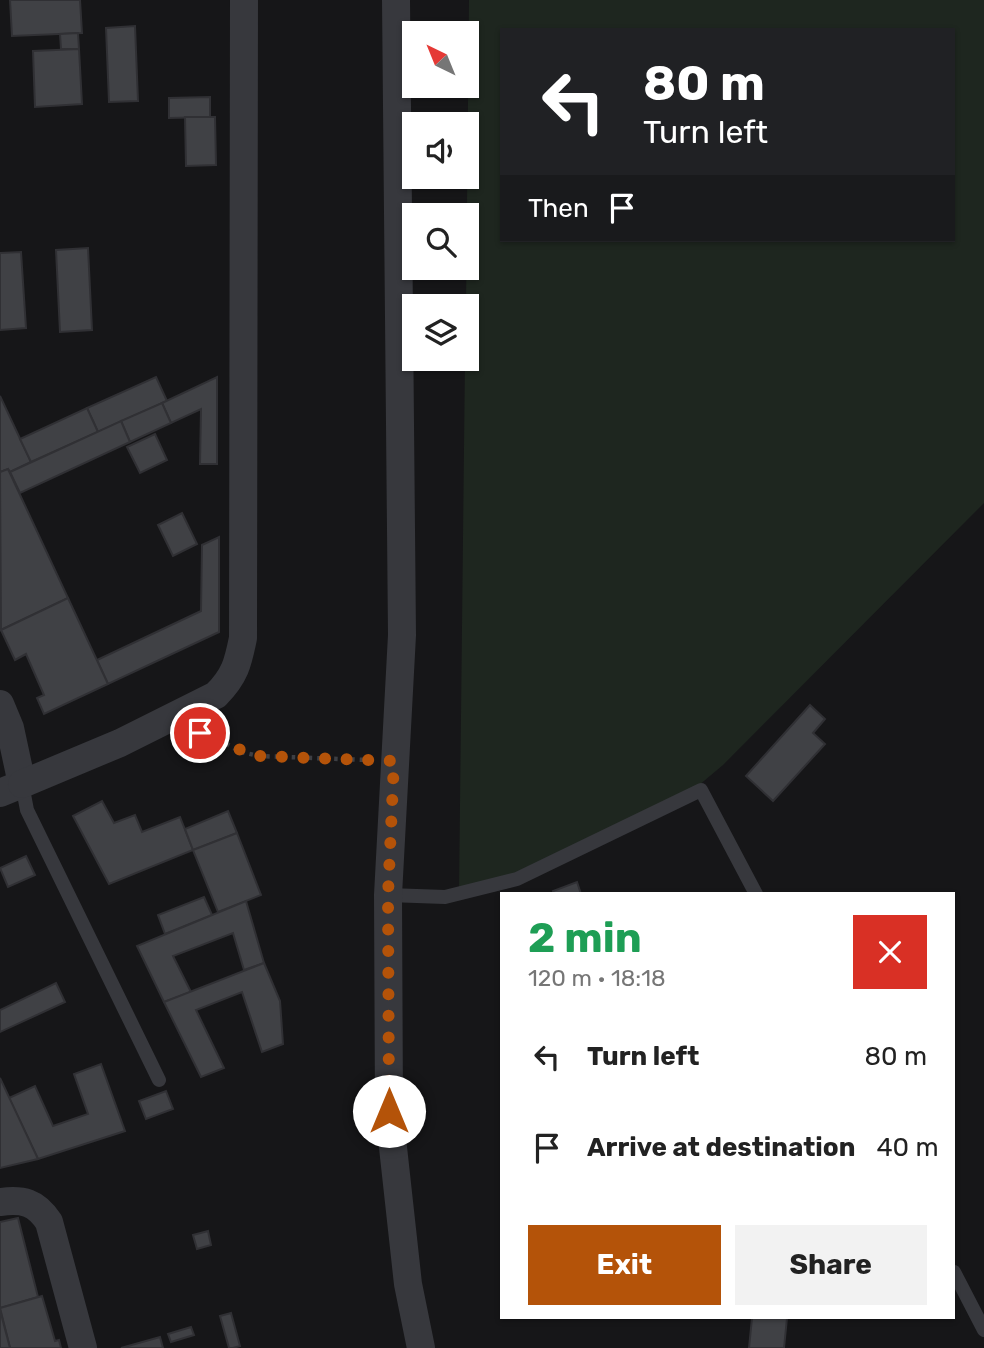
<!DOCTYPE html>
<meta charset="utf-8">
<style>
:root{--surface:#fff;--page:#f2f2f2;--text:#222;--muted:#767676;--accent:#b45309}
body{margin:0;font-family:Rubik,sans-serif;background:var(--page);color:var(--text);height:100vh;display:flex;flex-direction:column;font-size:26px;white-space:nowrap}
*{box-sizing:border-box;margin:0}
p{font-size:23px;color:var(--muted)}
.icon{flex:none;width:38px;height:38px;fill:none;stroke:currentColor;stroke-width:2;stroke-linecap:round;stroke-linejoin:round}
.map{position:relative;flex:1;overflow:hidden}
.sheet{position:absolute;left:500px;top:892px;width:455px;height:427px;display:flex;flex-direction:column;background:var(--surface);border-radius:0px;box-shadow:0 2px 5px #0004}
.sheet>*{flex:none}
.guide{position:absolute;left:500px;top:28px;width:455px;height:214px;border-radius:0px;box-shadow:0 2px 5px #0004;background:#202124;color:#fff;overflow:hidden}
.needle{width:46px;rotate:317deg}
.fabs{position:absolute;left:402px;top:21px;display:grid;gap:14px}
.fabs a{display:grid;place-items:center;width:77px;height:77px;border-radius:0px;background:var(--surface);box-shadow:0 2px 5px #0004;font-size:35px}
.pin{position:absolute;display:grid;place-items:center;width:60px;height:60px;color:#fff;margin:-30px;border:4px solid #fff;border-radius:50%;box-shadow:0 2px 7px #0007}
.me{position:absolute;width:77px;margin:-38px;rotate:0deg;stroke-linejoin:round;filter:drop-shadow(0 0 5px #0008)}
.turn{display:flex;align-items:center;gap:24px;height:147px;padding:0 28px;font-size:32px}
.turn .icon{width:91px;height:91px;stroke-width:2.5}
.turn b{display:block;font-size:49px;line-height:60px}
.then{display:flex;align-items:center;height:66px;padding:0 28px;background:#0003;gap:14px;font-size:26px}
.round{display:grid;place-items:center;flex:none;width:74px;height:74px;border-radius:0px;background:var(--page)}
.overview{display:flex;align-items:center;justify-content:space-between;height:119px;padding:0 28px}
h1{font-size:42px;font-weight:700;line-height:52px;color:#1e9e55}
.primary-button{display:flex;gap:14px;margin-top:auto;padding:14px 28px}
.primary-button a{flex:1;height:80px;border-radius:0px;background:var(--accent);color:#fff;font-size:28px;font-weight:700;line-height:80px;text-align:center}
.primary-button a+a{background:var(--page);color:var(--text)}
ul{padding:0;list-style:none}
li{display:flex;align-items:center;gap:21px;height:91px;padding:0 28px}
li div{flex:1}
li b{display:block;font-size:26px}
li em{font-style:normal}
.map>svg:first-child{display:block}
.green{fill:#1e261f;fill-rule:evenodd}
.building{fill:#404145;stroke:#303034;stroke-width:2}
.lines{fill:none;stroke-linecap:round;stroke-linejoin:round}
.path{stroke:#3d3f44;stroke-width:4.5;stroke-dasharray:3.5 5;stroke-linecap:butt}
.service{stroke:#37383d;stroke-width:14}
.minor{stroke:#37383d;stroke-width:28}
.route{stroke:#b45309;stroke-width:12;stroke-dasharray:0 21.6}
</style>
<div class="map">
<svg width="984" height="1348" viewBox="0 0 984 1348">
<rect width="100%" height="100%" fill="#161618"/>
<!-- green -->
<path class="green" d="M 469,0 L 984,0 L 984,503 L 723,765 L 667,812 L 509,888 L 459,893 L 465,359 L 467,359 L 466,306 ZM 502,30 L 954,30 L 954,240 L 502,240 Z"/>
<!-- building -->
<g class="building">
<polygon points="10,0 80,0 82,33 12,36"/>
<polygon points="135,26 138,101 109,102 106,28"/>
<polygon points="78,33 79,49 61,49 60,34"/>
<polygon points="79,49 82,104 35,107 33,51"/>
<polygon points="210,97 210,117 169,118 169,98"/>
<polygon points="185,117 215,117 216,165 186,166"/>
<polygon points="88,248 92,330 60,332 56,250"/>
<polygon points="21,252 26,328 0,330 0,253"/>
<polygon points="156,377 167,401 98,432 87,408"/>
<polygon points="217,377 217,464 200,464 201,409 171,423 162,403"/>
<polygon points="0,396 31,462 10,472 8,469 0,472"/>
<polygon points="162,403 171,423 130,442 121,421"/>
<polygon points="87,408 98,432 31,462 20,439"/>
<polygon points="121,421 130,442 20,493 10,472"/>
<polygon points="155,434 167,460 140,473 127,447"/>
<polygon points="8,469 68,598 1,630 0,472"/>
<polygon points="182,513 197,544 173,556 158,525"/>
<polygon points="219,537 219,632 108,684 97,660 201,611 202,545"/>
<polygon points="68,598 108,684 44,714 37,698 44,695 26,654 15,660 1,630"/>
<polygon points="810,705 825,719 813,733 825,744 773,801 746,776"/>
<polygon points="102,801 114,823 135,815 142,832 180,817 193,850 109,884 73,816"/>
<polygon points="228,811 237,833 193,850 185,829"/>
<polygon points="237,833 261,895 218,912 193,850"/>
<polygon points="26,856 35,875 8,887 0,868"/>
<polygon points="577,882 581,894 554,894 553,891"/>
<polygon points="204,897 212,915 165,934 158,915"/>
<polygon points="246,901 264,963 244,970 233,933 173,956 191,992 164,1002 137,946"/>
<polygon points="264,963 280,1001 283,1044 262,1052 242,992 196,1010 224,1068 201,1077 164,1002"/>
<polygon points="56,983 65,1002 0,1032 0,1010"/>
<polygon points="101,1064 125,1131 38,1159 9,1098 35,1086 53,1126 88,1114 74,1074"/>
<polygon points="0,1078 38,1159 0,1168"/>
<polygon points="166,1091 173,1109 146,1119 139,1101"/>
<polygon points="18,1218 38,1297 0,1308 0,1222"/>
<polygon points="208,1231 211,1245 197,1249 193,1235"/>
<polygon points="42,1296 55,1341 59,1340 61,1348 10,1348 0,1308"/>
<polygon points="0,1310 10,1348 0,1348"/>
<polygon points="231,1313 240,1346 233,1348 229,1348 220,1316"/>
<polygon points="752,1318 787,1318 784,1348 749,1348"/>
<polygon points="191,1327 194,1335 171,1342 168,1334"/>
<polygon points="160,1337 163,1348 121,1348"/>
</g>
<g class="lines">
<!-- path -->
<polyline class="path" points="203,734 212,736 241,752 259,756 368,760"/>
<!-- service -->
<g class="service">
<polyline points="22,784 27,810 159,1080"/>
<polyline points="388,895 445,897 517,879 701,790 756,894"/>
<polyline points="954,1272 984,1330"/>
</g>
<!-- minor -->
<g class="minor">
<polyline points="396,0 402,635 388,895 389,1111 408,1284 421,1348"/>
<polyline points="0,704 10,728 22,784 0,793"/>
<path d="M 22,784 L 120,743 L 216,695 C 235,676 238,663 243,638 L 244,0"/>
<path d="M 0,1202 C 23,1199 36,1202 49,1222 L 83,1348"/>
</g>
</g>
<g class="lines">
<!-- route -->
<path class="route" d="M 200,733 C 221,737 235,751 259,756 L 394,761 L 388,895 L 389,1111"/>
</g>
</svg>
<div class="fabs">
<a><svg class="needle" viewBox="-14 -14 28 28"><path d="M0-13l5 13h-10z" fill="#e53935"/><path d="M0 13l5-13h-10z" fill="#767676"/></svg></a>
<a><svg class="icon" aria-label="sound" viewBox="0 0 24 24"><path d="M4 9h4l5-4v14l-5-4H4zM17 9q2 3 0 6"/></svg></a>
<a><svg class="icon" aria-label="search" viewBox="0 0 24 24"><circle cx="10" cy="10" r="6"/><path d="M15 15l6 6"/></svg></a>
<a><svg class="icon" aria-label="layers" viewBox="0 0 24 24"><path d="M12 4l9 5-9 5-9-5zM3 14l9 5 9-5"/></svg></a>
</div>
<div class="pin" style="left:200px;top:733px;background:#d93025"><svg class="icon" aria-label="arrive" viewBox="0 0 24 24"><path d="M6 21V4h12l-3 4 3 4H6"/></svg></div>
<svg class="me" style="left:389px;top:1111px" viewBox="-20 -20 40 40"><circle r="19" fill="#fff"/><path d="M0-13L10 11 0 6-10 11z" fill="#b45309"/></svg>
<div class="guide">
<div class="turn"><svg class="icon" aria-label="left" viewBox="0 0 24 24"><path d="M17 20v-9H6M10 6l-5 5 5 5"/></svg><div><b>80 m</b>Turn left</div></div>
<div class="then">Then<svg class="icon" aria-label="arrive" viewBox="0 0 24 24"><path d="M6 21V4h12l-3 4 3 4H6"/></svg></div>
</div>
<section class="sheet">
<div class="overview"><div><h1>2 min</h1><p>120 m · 18:18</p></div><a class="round" style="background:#d93025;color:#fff"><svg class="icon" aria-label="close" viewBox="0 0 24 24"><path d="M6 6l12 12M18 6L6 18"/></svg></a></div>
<ul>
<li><svg class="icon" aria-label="left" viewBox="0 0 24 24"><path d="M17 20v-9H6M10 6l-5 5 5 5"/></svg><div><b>Turn left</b></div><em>80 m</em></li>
<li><svg class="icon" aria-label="arrive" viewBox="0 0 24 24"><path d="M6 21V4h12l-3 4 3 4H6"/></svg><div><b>Arrive at destination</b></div><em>40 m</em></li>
</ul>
<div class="primary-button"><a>Exit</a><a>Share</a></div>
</section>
</div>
